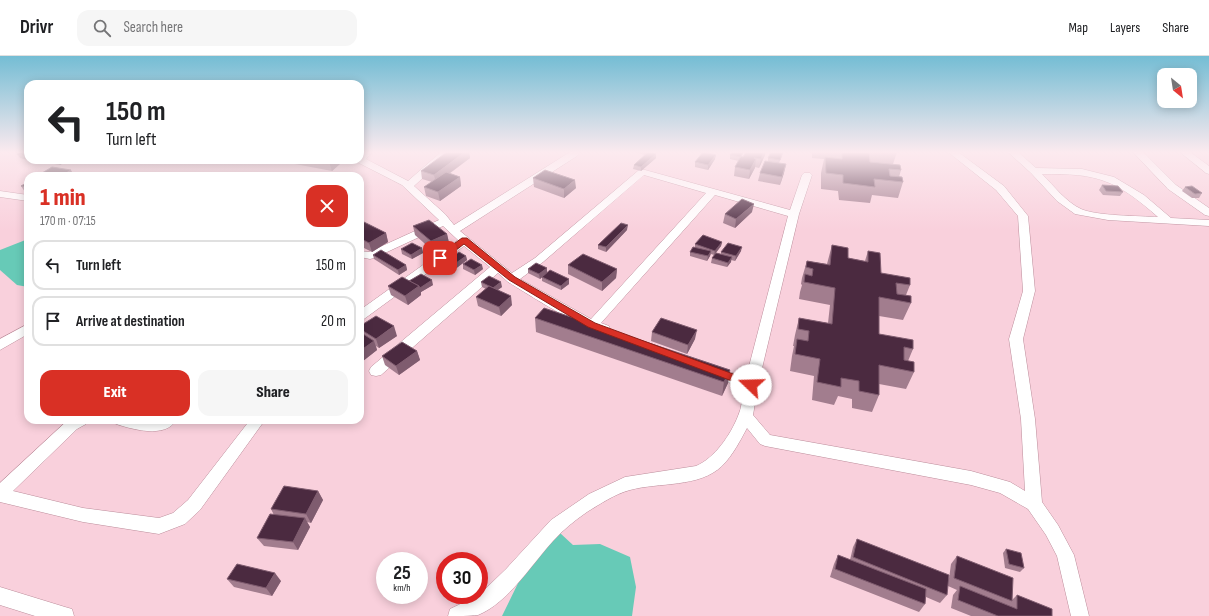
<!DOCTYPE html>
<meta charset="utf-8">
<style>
:root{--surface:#fff;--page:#f6f6f6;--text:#202124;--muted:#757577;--line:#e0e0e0;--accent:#d93025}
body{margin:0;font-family:"Sofia Sans Condensed",sans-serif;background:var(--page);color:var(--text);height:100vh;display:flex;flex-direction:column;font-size:15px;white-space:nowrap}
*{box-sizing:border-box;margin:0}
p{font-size:13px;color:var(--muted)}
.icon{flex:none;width:22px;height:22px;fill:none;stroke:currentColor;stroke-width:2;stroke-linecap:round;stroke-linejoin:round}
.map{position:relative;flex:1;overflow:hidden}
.side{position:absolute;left:24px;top:116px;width:340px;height:252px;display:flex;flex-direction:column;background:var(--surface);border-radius:12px;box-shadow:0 2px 10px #0003}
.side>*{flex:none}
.top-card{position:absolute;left:24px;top:24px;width:340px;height:84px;border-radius:12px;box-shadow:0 2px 10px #0003;background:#fff;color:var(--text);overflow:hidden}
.needle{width:26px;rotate:150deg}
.tools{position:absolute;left:1157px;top:12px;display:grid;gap:8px}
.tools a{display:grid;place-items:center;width:40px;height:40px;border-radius:8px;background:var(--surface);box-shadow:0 2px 10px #0003;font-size:20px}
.speed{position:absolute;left:376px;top:496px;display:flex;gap:8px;font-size:20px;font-weight:700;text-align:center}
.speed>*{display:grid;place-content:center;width:52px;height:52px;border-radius:50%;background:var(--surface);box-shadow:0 2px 10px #0003;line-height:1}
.speed small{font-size:10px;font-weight:400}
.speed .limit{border:6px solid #d22;background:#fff;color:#111}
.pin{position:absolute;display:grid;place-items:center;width:34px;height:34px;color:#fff;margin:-17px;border-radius:8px;box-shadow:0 2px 6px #0006}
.me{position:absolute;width:44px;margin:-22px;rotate:291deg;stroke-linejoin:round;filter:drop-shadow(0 0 3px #0008)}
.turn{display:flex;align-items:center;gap:14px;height:84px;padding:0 16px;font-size:18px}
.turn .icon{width:52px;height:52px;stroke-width:2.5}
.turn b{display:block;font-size:28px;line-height:34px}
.round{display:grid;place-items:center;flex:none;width:42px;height:42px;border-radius:12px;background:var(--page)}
.headline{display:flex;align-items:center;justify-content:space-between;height:68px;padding:0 16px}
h1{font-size:24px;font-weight:800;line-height:30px;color:var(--accent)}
.cta{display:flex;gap:8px;margin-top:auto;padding:8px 16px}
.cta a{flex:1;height:46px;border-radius:12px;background:var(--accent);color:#fff;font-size:16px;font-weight:800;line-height:46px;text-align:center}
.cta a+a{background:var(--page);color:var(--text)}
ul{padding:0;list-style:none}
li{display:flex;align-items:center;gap:12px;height:50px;margin:0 8px 6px;padding:0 8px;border:2px solid var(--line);border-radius:12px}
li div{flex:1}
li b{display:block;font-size:15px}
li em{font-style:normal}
header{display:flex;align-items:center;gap:24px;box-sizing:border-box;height:56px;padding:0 20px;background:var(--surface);border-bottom:1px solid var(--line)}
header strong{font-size:19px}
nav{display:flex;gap:22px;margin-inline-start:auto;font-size:14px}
.search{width:280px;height:36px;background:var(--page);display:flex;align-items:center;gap:10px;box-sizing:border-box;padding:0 14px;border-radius:12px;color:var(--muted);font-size:15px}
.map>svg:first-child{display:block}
.water{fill:#67cab7}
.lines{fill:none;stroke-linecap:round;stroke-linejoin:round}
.minor-casing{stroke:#bc8d9b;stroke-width:1}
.minor{fill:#fff;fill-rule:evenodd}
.wall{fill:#a27d8e}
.shaded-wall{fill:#7f5c6f}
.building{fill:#4b2a40;stroke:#7f5c6f}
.route{fill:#d93025;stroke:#8d1f18}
</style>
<header>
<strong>Drivr</strong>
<div class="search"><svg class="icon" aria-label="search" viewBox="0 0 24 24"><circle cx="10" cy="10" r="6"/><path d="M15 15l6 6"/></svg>Search here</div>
<nav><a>Map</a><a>Layers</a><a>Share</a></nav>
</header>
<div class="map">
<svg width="1209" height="560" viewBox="0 0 1209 560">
<rect width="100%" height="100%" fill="#f9d0dc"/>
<!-- water -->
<g class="water">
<polygon points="28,183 28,231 17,229 0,214 0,194"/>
<polygon points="560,477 573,489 600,488 630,501 636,531 632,560 502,560 524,515"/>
</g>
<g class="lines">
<defs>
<g id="minor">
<path d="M 362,96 L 372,96 L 366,103 L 408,125 L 441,96 L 451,96 L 414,130 L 445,158 L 454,169 L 570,96 L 577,96 L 579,98 L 577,100 L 460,175 L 512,217 L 535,202 L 639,114 L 645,114 L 790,154 L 802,119 L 804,117 L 810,117 L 812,119 L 799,158 L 758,329 L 753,359 L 770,379 L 971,415 L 1010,426 L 1025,435 L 1021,363 L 1009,283 L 1023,235 L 1018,160 L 996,134 L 948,96 L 958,96 L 1004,130 L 1028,160 L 1035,235 L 1023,283 L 1035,363 L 1042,446 L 1058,469 L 1074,499 L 1089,560 L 1071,560 L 1057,500 L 1046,479 L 1028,453 L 1000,437 L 971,429 L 765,390 L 760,388 L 747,372 C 740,385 733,399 722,410 C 699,432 659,426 630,434 C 615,438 600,448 587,456 C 574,465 563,474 553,485 C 531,509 508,547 478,559 C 470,560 456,560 448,560 L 450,553 L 479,539 L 506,513 L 551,464 L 589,438 L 625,421 L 696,410 C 715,402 731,378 738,360 C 742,352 742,341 744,332 L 709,319 L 707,315 L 709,311 L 714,310 L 746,322 L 788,160 L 715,139 L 601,267 L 609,270 L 610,273 L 609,276 C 593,281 525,236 508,226 L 498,217 L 381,319 L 376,320 L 371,319 L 369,315 L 371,311 L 490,211 L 464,190 L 364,263 L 360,264 L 360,254 L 458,184 L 443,170 L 374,202 L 370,203 L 360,201 L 360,195 L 369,196 L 439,164 L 402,129 L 357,106 L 355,104 L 360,104 L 360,99 ZM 644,119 L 706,137 L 591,263 L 520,223 L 543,206 Z"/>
<path d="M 1008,96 L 1018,96 L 1036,112 L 1082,113 L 1114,121 L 1144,139 L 1171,162 L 1209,164 L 1209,170 L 1108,164 L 1075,158 L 1057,145 L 1031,117 ZM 1042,118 C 1098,117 1116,124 1158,161 C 1139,160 1097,160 1081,153 C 1066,146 1054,130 1042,118 Z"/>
<polygon points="1133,96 1143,96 1176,129 1209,152 1209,160 1205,159 1168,133"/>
<polygon points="1180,96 1190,96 1209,110 1209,118 1206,117"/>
<polygon points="0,135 28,139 28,145 0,141"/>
<polygon points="28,268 28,278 0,294 0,283"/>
<polygon points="68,364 88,364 86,368 77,373 13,435 83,452 159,462 173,457 188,444 250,364 260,364 262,368 200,454 185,468 159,478 83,466 0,446 0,427"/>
<path d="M 114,364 L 176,364 C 166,383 131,373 116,368 Z"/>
<polygon points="0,531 65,551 72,553 74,560 35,560 0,549"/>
</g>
</defs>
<!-- minor casing -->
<use href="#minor" class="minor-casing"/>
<!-- minor -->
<use href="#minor" class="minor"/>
</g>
<!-- wall -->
<g class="wall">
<polygon points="28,96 28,104 20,102 17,98"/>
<polygon points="447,96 469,96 470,102 449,118 460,121 461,130 440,145 426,140 424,131 432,126 422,123 421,115"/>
<polygon points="636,96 651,96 656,98 656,102 641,115 633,113 634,109 645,99"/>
<polygon points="812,96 897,96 893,108 901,114 899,121 903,126 898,142 872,139 870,147 839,144 838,135 821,133 821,117 824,103 812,102"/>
<polygon points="730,99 742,100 765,99 759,112 755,111 749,123 734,120 735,111 739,105 730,103"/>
<polygon points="782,100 779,107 784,117 780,129 758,125 760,117 768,105 768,102"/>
<polygon points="715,103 708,114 695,111 695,106"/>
<polygon points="31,104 69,104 60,109 48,107 47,105 45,106"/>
<polygon points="294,104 340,104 341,107 332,115 295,108"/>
<polygon points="533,122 576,132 564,142 534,131"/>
<polygon points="28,126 28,139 27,139 21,130"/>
<polygon points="1102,129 1123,136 1120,140 1103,139 1099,134"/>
<polygon points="1185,131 1202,137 1199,142 1192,142 1182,135"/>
<polygon points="752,156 735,172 723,167 725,158"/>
<polygon points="360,167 386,177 388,186 372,196 360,190"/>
<polygon points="413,170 447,178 449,187 432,194 415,179"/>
<polygon points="627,174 606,196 598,193 598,189"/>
<polygon points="722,186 721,190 716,197 721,198 721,196 741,195 735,205 731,204 731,206 727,211 711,207 712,202 714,199 711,198 710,200 707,205 690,200 690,196 695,191 695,188"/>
<polygon points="832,189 848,202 865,205 868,195 881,217 910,229 906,239 911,247 903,264 879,260 879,278 913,293 908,305 914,316 906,333 879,328 879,339 872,356 852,352 852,343 838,340 834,349 812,344 814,320 790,315 792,300 794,290 793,290 795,279 799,262 828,267 830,249 799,243 800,236 802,229 801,228 802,222 807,205 827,208"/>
<polygon points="422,192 423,197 412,203 402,198 401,193"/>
<polygon points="373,199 406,209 407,214 399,219 374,203"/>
<polygon points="466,200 467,204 450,217 443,213 442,209"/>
<polygon points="463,208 483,213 475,219 463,213"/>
<polygon points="568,209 617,213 616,222 602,235 568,218"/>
<polygon points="547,212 547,216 569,223 569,228 561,234 542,225 542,221 540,223 528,217 528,213"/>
<polygon points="409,225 433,229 421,236 421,239 408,249 391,239 388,230"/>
<polygon points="481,226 502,231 497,234 512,249 501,260 478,250 476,241 486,233 482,231"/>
<polygon points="535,262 730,314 728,327 722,340 536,276"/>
<polygon points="360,270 397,280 379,292 376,290 377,294 363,305 360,303"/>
<polygon points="652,276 695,283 687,298 651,285"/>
<polygon points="417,295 420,304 399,319 385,309 382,300"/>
<polygon points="318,435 323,444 311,467 307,466 310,471 298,494 264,490 257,482 274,459 271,453"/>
<polygon points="857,483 947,539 940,547 926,541 925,548 919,556 830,521 834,508 838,499 850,504 853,491"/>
<polygon points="1006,493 1024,512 1020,516 1005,512 1003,497"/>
<polygon points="957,500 1012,544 1017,539 1052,560 971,560 951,552 953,539 957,534 948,530 951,508"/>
<polygon points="227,523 281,525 272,540 234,531"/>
</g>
<!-- shaded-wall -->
<g class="shaded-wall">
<polygon points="465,96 469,96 470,102 436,127 434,119"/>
<polygon points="764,96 766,96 765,99 759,112 761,103"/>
<polygon points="656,98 656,102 641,115 641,111"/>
<polygon points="716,99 715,103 708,114 708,109"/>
<polygon points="756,103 755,112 749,123 750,114"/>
<polygon points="59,104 69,104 60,109 57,105"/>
<polygon points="332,104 340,104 341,107 332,115 329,106"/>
<polygon points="786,108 784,117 780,129 782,121"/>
<polygon points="71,114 74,120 61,120"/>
<polygon points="460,121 461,130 440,145 438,136"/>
<polygon points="575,124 576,132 564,142 564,133"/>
<polygon points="754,148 752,156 735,172 736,163"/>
<polygon points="628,169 627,174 606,196 606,191"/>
<polygon points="386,177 388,186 372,196 369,187"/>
<polygon points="447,178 449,187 432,194 431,185"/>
<polygon points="722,186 721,190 714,199 715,195"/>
<polygon points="742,191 741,195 735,205 736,200"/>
<polygon points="422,192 423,197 412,203 411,199"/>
<polygon points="711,195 710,200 707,205 708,200"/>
<polygon points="466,200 467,204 450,217 449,212"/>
<polygon points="732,201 731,206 727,211 728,207"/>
<polygon points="406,209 407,214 399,219 398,214"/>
<polygon points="482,209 483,213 475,219 474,214"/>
<polygon points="547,212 547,217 540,223 539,218"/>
<polygon points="617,213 616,222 602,235 602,226"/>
<polygon points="569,223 569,228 561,234 561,230"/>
<polygon points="432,224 433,229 421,236 421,239 408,249 405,240 419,230"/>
<polygon points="501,226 502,231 494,237 493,232"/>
<polygon points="511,240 512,249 501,260 499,251"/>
<polygon points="394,270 397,280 379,292 376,283"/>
<polygon points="697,274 695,283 687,298 688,289"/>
<polygon points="374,285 377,294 363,305 360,297 360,295"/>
<polygon points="417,295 420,304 399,319 396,310"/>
<polygon points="730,314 728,327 722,340 724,326"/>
<polygon points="318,435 323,444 311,467 306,458"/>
<polygon points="305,462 310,471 298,494 293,486"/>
<polygon points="275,517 281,525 272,540 266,532"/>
</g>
<!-- building -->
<g class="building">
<polygon points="21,96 28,96 28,100 17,98"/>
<polygon points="447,96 465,96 434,119 421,115"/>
<polygon points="648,96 651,96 656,98 641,111 634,109"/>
<polygon points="703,96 716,99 708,109 695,106"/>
<polygon points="732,96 743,96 741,101 730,99"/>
<polygon points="746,96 764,96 761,103 754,102 756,103 750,114 735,111 741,100 743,101"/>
<polygon points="771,96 783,96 780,104 768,102"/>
<polygon points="842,96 869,96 870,106 900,109 901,114 889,113 890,120 902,121 903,126 874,123 875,131 843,127 843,119 826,117 825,101 842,103"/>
<polygon points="316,104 332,104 329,106"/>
<polygon points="765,105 786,108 782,121 760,117"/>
<polygon points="52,111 71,114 61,120 37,120"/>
<polygon points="545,114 575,124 564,133 533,122"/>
<polygon points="446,116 460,121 438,136 424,131"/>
<polygon points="28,126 28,131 21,130"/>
<polygon points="1102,129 1118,130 1123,136 1106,135"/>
<polygon points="1192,130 1202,137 1195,138 1185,131"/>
<polygon points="742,143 754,148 736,163 725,158"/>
<polygon points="429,164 447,178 431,185 413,170"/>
<polygon points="362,165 386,177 369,187 360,182 360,167"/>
<polygon points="621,167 628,169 606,191 598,189"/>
<polygon points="703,179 722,186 715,195 695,188"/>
<polygon points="412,187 422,192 411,199 401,193"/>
<polygon points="728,187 742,191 736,200 721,196"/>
<polygon points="832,189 848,192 848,202 868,206 868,195 880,197 881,217 910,222 910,229 896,227 897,238 911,240 911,247 879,241 879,278 913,284 913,293 904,291 904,304 914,306 914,316 879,309 879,339 859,335 859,325 841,322 841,331 817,326 820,303 795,298 797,283 808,285 809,275 798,273 799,262 832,268 835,232 804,226 805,218 812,220 813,213 806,211 807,205 830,209"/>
<polygon points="693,191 711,195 708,200 690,196"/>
<polygon points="381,194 406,209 398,214 373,199"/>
<polygon points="459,196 466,200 449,212 442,209"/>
<polygon points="716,197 732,201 728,207 712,202"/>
<polygon points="583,198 617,213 602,226 568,209"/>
<polygon points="471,203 482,209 474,214 463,208"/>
<polygon points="536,207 547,212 539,218 528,213"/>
<polygon points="550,214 569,223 561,230 542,221"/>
<polygon points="421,218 432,224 420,232 419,230 409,225"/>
<polygon points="489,220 501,226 493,232 481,226"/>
<polygon points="402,221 419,230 405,240 388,230"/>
<polygon points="489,230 511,240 499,251 476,241"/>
<polygon points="544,252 730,314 724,326 535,262"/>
<polygon points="376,260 394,270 376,283 360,273 360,270"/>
<polygon points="661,262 697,274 688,289 652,276"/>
<polygon points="360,276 374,285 360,295"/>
<polygon points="402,286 417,295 396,310 382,300"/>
<polygon points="284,430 318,435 306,458 271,453"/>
<polygon points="270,458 305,462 293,486 257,482"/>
<polygon points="857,483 949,519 947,539 853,501"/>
<polygon points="1006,493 1021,497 1024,512 1009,508"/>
<polygon points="838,499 926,533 925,548 835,513"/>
<polygon points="957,500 1013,522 1012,545 954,522"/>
<polygon points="237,508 275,517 266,532 227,523"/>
<polygon points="960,530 1017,553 1017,539 1052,553 1052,560 998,560 958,544"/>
</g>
<!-- sky -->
<linearGradient id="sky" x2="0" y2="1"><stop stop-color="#74bdd4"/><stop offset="0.55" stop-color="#fceaef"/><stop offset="1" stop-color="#fceaef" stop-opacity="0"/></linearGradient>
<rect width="1209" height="175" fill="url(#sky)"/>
<!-- route -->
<polygon class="route" points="462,182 467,182 515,221 595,267 755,326 756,329 755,331 748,331 588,271 509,224 464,188 443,204 437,204 437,200"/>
</svg>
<div class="tools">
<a><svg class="needle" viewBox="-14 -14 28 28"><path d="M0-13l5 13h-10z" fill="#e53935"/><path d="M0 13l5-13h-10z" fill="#757577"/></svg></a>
</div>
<div class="speed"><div>25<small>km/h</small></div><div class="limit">30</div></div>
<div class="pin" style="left:440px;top:202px;background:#d93025"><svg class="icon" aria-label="arrive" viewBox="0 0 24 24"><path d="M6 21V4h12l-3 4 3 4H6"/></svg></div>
<svg class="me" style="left:751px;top:329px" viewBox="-20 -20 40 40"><circle r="19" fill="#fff"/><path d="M0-13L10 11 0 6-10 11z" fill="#d93025"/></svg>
<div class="top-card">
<div class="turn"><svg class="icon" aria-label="left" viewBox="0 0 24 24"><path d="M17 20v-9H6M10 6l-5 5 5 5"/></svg><div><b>150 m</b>Turn left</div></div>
</div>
<section class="side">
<div class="headline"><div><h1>1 min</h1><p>170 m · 07:15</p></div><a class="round" style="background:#d93025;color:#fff"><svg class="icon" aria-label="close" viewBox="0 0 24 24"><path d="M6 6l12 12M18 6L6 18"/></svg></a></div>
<ul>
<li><svg class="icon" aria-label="left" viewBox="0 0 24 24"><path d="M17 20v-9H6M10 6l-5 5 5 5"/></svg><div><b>Turn left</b></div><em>150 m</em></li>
<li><svg class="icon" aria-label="arrive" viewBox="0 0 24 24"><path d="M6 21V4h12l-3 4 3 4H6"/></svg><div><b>Arrive at destination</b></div><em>20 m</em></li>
</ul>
<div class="cta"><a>Exit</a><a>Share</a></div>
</section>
</div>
